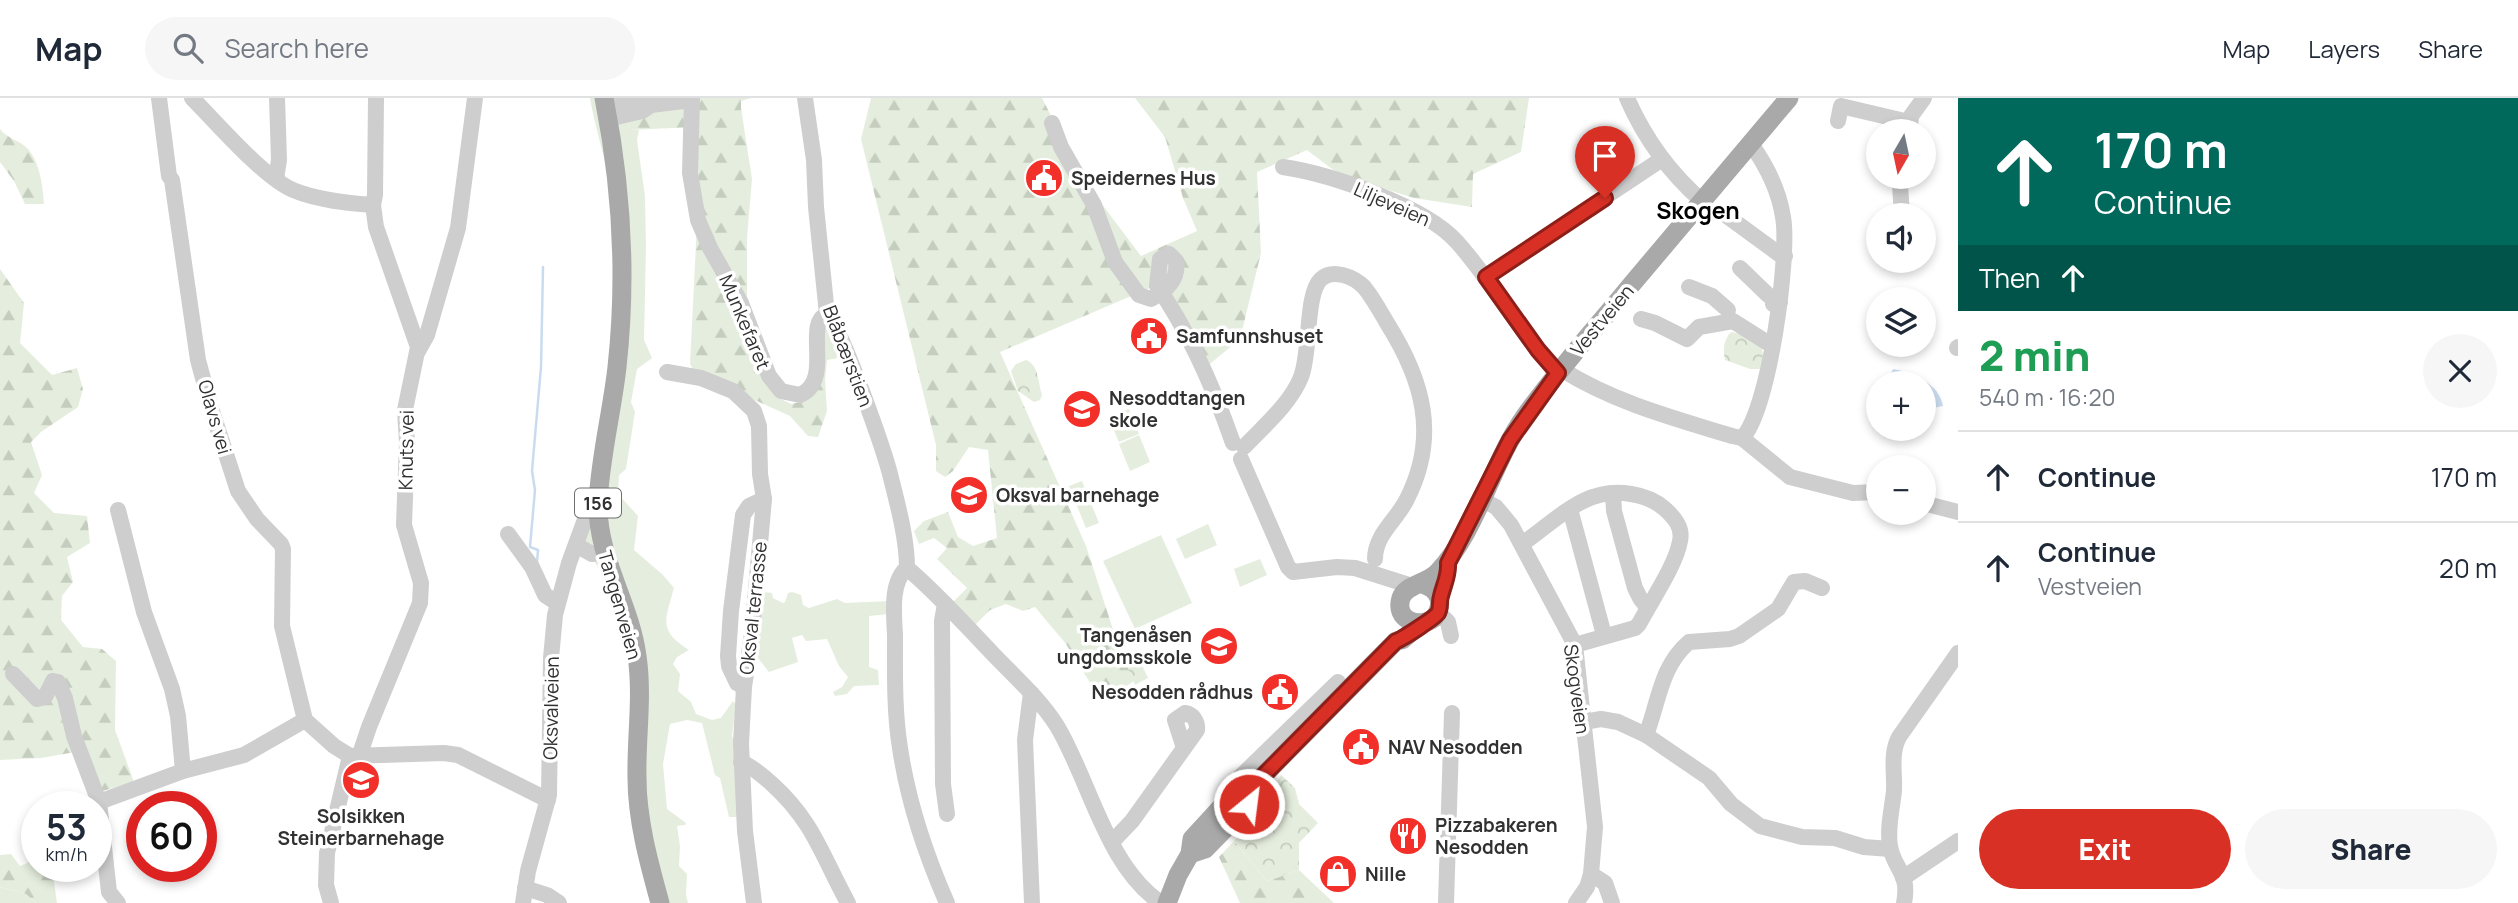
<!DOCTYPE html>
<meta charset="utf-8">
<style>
:root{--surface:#fff;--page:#f6f6f7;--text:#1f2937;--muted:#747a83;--line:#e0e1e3;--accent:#d93025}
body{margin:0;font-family:Manrope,sans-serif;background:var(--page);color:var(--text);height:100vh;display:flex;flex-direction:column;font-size:26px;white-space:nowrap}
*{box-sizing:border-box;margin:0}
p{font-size:23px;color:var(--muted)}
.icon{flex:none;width:38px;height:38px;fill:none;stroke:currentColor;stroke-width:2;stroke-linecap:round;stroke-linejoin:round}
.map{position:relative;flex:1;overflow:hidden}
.panel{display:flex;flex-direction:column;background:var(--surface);width:560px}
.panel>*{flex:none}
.guide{background:#00695c;color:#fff;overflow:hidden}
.needle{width:46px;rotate:189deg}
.buttons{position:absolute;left:1866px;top:21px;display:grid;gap:14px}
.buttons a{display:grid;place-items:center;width:70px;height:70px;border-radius:50%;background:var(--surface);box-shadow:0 4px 10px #0003;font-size:35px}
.speed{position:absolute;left:21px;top:693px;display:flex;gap:14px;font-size:35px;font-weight:700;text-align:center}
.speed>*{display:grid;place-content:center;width:91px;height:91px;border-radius:50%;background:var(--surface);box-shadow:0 4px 10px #0003;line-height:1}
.speed small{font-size:18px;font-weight:400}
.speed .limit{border:10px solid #d22;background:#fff;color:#111}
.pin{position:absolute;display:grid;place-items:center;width:60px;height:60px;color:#fff;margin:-72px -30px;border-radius:50% 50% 50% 0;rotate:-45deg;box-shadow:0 0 7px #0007}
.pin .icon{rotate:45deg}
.me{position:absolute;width:77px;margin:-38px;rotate:29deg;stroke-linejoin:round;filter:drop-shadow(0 0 5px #0008)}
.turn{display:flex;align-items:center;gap:24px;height:147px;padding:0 21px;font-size:32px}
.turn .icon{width:91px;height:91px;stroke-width:2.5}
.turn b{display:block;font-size:49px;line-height:60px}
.then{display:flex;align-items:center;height:66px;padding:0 21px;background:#0003;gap:14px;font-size:26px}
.round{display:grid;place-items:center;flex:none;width:74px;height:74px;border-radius:37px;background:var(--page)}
.headline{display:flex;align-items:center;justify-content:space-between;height:119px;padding:0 21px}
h1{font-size:42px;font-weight:800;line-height:52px;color:#1e9e55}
.cta{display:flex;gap:14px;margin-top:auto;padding:14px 21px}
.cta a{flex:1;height:80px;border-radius:42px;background:var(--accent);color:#fff;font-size:28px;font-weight:800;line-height:80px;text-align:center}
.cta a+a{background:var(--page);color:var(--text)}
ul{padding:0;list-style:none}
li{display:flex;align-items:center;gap:21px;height:91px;padding:0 21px;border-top:2px solid var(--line)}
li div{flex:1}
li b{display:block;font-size:26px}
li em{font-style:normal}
header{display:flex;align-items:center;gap:42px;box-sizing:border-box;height:98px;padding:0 35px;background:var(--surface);border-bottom:2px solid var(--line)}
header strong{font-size:33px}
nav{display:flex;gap:38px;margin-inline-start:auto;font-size:24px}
.search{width:490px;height:63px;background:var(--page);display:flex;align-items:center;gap:18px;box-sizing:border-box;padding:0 24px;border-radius:38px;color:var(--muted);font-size:26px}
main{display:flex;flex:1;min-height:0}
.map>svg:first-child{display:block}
.green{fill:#e5eede}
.forest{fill:url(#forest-firs)}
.park{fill:url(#park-crowns)}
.water{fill:#c9dcef}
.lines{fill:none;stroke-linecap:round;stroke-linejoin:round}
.stream{stroke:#c9dcef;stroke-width:2.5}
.minor{stroke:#cecece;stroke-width:16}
.major{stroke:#a9a9a9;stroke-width:19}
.route-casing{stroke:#8d1f18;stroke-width:18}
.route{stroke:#d93025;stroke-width:12}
.labels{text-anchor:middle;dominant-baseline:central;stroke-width:7;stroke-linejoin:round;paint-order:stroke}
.shield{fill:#fff;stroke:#6f6f6f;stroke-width:2}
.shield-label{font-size:18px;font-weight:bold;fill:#313131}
.poi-label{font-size:19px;font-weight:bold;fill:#313131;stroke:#fff;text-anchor:start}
.street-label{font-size:19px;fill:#313131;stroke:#fff}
.quarter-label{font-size:23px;font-weight:bold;fill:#000;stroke:#fff}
</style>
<header>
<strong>Map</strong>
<div class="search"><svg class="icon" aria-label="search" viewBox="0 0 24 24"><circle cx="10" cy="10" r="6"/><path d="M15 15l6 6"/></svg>Search here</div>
<nav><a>Map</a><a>Layers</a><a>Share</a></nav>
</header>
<main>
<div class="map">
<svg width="1958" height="805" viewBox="0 0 1958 805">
<defs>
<pattern id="forest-firs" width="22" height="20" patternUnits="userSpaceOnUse" patternTransform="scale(1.75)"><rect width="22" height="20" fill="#e5eede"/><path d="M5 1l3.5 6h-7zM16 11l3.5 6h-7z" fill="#c5cdbf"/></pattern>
<pattern id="park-crowns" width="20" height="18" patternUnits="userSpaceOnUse" patternTransform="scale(1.75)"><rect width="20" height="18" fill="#e5eede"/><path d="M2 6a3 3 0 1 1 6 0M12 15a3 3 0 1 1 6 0" fill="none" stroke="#c5cdbf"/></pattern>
</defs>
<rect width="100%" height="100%" fill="#fff"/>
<!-- green -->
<g class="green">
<path d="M 590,0 L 623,0 L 629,32 L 639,32 L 637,42 L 645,98 L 646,150 L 644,242 L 652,260 L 637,271 L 631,304 L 635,314 L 626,371 L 619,377 L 618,396 L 638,418 L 634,452 L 663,477 L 674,490 C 665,523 658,532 689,552 L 677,559 L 673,566 L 680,576 L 678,593 L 691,604 L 696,616 L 712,622 L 721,620 L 733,603 L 736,607 L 732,638 L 734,642 L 737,719 L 729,719 L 720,680 L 715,677 L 702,625 L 687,622 L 670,626 L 663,666 L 667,711 L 686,725 L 685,727 L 677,728 L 680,748 L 679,768 L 687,776 L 686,797 L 688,805 L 652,805 L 629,560 L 602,477 L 576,428 C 605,363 607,287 612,217 C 614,179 618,126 611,89 C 605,59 595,30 590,0 Z"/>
<polygon points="826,223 844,259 827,262 825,282 822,281 823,224"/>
<polygon points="1129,311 1139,336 1119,344 1108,319"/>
<polygon points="1139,337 1150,364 1130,373 1119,346"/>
<polygon points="1082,383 1099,425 1086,430 1069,388"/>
<polygon points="1208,426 1217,447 1185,461 1176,441"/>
<polygon points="1161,437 1192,505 1135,531 1103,463"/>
<polygon points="1260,461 1267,477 1240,489 1234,471"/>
<polygon points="764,494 772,495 773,500 783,505 785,504 788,495 792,494 801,497 803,507 809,510 837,501 845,505 889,503 889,516 869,518 869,569 878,572 879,587 854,588 847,596 835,598 833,594 842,589 848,579 839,568 827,541 806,543 802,537 792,540 798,564 769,574 754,555 760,534"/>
<polygon points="0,789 26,796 36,805 0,805"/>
</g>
<!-- forest -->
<g class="forest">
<polygon points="623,0 751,0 741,3 741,10 752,81 747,140 747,196 744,229 766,287 777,299 791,306 804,303 822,281 825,282 827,313 818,339 808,338 790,318 695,275 690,266 698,105 695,29 629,32"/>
<polygon points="871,0 1042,0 1083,81 1141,158 1197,133 1183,100 1165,39 1135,0 1529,0 1521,54 1473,76 1472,109 1414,100 1340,77 1307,52 1257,74 1261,155 1240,241 1205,270 1164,184 1000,254 1086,448 1119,550 1134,583 1102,604 1066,546 1035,509 1023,513 1006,506 990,512 974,528 952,505 967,490 937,461 947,450 934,440 919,446 914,433 924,423 948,414 958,439 973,448 997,440 988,352 969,349 953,373 945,379 936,373 936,347 861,41"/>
<path d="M 0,31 C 7,41 20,42 28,51 C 40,65 43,89 44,106 L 25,106 L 14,83 L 0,64 Z"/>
<polygon points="0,171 24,205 20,245 52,277 77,270 83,291 78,309 41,334 31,344 42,377 34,395 54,415 87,418 90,445 67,459 73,484 62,498 61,522 83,549 102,551 116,563 115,632 134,684 99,694 81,653 41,660 0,662"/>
<polygon points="1234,743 1267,783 1299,772 1334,805 1240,805 1219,759"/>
<polygon points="11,756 20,768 37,761 37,768 48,768 53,777 57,805 36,805 26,796 0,789 0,757"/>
</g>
<!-- park -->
<g class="park">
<path d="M 1731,234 L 1746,237 L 1761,247 L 1763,256 L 1761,271 L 1750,271 L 1725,262 C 1723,251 1723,243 1731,234 Z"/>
<path d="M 1026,262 C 1039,267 1038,284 1042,297 L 1040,302 L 1034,304 L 1018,293 L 1011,273 L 1016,266 Z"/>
<polygon points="1138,559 1148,580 1135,587 1124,561"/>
<polygon points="1281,677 1295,690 1299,706 1318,725 1299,745 1299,772 1267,783 1234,743 1256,718"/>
</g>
<!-- water -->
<path class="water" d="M 1893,271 C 1912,274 1940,286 1943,308 L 1923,312 L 1923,285 L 1892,285 L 1890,278 Z"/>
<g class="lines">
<!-- stream -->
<polyline class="stream" points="537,464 538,452 530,449 535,392 532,373 541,269 543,169"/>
<!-- minor -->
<g class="minor">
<polyline points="159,0 169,78 172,82 198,262 211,310 238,393 257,421 281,446 283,451 282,528 305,622 334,648 350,658 444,655 458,657 548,702"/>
<path d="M 192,0 C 216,24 263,79 293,92 C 317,102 347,105 373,107"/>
<path d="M 692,0 L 690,75 L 698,122 L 710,150 L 741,205 L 769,278 L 781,293 L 800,297 C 834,283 803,225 827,216"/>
<path d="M 805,0 L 814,62 L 816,109 L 827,216 C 840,225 886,358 891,380 C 898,408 907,441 907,470"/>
<path d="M 1627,0 C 1644,39 1670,75 1702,103"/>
<polyline points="605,5 642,4 648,7"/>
<polyline points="608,21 642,13 651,7 692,2"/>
<polyline points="1838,23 1841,8 1909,24"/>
<path d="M 1052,25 L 1061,49 L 1094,107 L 1115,164 L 1139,197 L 1151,201 C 1166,193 1179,181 1176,163 L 1169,156 L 1160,161 L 1157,188 C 1190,235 1214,291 1233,345"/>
<polyline points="1910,31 1911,18 1924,0"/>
<path d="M 1283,69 C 1330,76 1425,108 1457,144 C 1494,185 1519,235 1558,275"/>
<polyline points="276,81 279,62 277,0"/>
<polyline points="1902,117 1900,87 1903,79"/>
<polyline points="1727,118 1779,156 1785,158"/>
<polyline points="1740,170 1768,197 1780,204 1773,206"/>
<polyline points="1485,179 1662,61"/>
<polyline points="1689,189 1712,198 1728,212"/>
<polyline points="1641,221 1655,225 1687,241 1699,229 1733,223 1771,247"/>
<polyline points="1957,250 1958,249"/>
<polyline points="418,253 427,237 458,130 475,0"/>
<path d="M 1561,271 C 1613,304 1673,320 1732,338 L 1742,340"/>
<polyline points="667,274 701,280 733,293 754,313 759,328 760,376 764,401 752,536 744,589 741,645 745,733 754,805"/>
<path d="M 1742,340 C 1769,314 1790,157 1783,119 C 1779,93 1766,67 1751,46"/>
<polyline points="1742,340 1790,379 1853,395 1878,394"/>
<path d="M 1244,349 C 1263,329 1291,305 1301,279 C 1311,254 1305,196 1321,181 C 1333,170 1354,179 1364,189 C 1373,200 1380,213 1387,225 C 1423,282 1439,338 1407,401 C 1397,422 1375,436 1375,461"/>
<polyline points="1241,361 1288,469 1293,474 1337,469 1355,470 1412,488"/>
<polyline points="1613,395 1614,413 1635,490 1640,500 1647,509"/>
<polyline points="1481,401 1496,409 1511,427 1575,547 1595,729 1591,776 1587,789 1576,805"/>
<polyline points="1923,405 1958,414"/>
<polyline points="1570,411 1604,537"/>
<polyline points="118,412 144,514 172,591 178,618 183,673"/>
<polyline points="508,436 532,469 545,497 557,505"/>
<path d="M 1522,446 C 1557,422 1585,388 1631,396 C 1644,398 1656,403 1665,411 C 1675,420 1683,430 1680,443 C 1676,467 1651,503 1639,526 L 1635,530 L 1575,547"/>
<polyline points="576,447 592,456 604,455"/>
<path d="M 907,470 C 938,496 965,527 993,556 C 1015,579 1040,601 1057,628 C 1090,683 1106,768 1161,805"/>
<path d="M 907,470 C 890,484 894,517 895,537 C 895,574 894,613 900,650 C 908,704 925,755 947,805"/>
<polyline points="945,506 942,523 943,686 947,716"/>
<polyline points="1438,514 1448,524 1451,538"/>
<polyline points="13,576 37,601 45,599 53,583 58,584 65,600 74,638 99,704 109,794 118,805"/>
<polyline points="744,589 737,585 729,568 728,558 731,513 743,417 749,408 764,401"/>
<polyline points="1031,595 1025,642 1032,805"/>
<polyline points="1584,624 1601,621 1618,624 1646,637 1709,680 1731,706 1760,728 1802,739 1835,740 1864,749 1890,751"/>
<path d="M 1646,637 C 1659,604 1660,569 1689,544 L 1730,541 L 1739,538 L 1778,511 L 1794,484 L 1805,483 L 1822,490"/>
<polyline points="360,656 369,629 420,505 421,485 404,427 407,344 405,312 418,249 376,129 373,107 375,97 376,0"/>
<path d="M 741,664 C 752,668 763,678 772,686 C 814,724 822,758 848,805"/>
<polyline points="1238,681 1338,584"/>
<polyline points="99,704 183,673 244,657 305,622"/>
<path d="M 1112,744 L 1132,723 L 1197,632 C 1198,624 1193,616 1185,615 L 1175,622 L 1184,650"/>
<polyline points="1591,776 1605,785 1612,805"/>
<polyline points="1903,780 1958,743"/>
<polyline points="525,790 547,797 559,805"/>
<polyline points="331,805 326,787 327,755 350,658"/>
<polyline points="523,805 528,773 549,697 551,560 555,517 569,465 591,405 599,397"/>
<polyline points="1446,805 1452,615"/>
<path d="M 1904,805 C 1910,774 1894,772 1890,748 C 1887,731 1892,711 1894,693 C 1895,675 1890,656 1899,639 L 1958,555"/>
</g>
<!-- major -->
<g class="major">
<path d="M 604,0 C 622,90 627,178 617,269 C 612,314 600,360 598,405 C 597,460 630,505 637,558 C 643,599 636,640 637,680 C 637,722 649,765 660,805"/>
<path d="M 1422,486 C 1439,491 1445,505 1434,520 C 1419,531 1394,522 1401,500 C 1406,486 1427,486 1438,474 C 1478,431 1491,366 1525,318 C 1558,272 1596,230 1632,186 C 1684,124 1736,62 1789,0"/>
<polyline points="1190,756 1205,751 1249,706 1252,689"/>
<polyline points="1167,805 1178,777 1190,756 1192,741 1236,693 1252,689 1396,543 1402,542 1421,526"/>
</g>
</g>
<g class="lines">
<defs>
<path id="route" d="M 1249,706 L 1252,689 L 1396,543 C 1401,542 1436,519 1438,515 C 1441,510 1439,504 1441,498 C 1444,486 1449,477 1448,465 L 1510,342 L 1558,275 L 1538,252 L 1486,179 L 1605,100"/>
</defs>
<!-- route casing -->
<use href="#route" class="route-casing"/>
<!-- route -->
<use href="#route" class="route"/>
</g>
<!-- icons -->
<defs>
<symbol id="civic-disc" viewBox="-11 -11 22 22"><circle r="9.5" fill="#f22f28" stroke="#fff"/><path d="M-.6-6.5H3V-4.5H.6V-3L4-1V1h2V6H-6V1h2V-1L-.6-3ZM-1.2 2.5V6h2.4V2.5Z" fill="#fff"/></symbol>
<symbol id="school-disc" viewBox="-11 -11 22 22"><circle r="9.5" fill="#f22f28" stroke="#fff"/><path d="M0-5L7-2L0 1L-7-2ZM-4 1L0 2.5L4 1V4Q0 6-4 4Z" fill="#fff"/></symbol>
<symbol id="restaurant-disc" viewBox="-11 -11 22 22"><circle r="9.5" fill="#f22f28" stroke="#fff"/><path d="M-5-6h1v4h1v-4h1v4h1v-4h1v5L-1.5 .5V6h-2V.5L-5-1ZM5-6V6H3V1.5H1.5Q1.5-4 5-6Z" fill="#fff"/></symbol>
<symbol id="shop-disc" viewBox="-11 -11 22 22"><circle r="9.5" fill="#f22f28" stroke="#fff"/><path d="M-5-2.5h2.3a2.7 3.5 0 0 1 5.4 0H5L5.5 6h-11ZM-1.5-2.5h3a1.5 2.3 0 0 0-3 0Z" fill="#fff"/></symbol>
</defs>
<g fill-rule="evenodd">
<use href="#civic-disc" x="1022" y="58" width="44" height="44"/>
<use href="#civic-disc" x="1127" y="216" width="44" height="44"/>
<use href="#school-disc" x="1060" y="289" width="44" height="44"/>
<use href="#school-disc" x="947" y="375" width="44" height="44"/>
<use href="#school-disc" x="1197" y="526" width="44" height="44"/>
<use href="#civic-disc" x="1258" y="572" width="44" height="44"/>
<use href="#civic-disc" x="1339" y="627" width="44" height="44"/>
<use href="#school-disc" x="339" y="660" width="44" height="44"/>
<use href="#restaurant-disc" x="1386" y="716" width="44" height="44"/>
<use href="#shop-disc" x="1316" y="754" width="44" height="44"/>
</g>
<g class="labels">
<!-- shield labels -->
<rect class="shield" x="575" y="390.5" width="46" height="29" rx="5"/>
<g class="shield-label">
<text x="598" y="405">156</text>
</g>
<!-- poi labels -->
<g class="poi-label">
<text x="1071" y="80">Speidernes Hus</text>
<text x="1176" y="238">Samfunnshuset</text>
<text x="1109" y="300">Nesoddtangen<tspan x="1109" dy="22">skole</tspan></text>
<text x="996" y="397">Oksval barnehage</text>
<text x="1192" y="537" text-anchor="end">Tangenåsen<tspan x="1192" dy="22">ungdomsskole</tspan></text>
<text x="1253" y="594" text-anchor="end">Nesodden rådhus</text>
<text x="1388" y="649">NAV Nesodden</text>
<text x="361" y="718" text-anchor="middle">Solsikken<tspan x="361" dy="22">Steinerbarnehage</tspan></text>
<text x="1435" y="727">Pizzabakeren<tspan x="1435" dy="22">Nesodden</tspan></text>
<text x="1365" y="776">Nille</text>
</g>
<!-- street labels -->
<g class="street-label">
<text transform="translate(1392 106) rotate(24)">Liljeveien</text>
<text transform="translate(1602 222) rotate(-50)">Vestveien</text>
<text transform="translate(745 224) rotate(67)">Munkefaret</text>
<text transform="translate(848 258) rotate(69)">Blåbærstien</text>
<text transform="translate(215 319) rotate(74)">Olavs vei</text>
<text transform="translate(406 352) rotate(-89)">Knuts vei</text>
<text transform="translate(620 507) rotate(74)">Tangenveien</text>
<text transform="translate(753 510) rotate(-84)">Oksval terrasse</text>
<text transform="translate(1577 591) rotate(82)">Skogveien</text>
<text transform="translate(551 610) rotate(-89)">Oksvalveien</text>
</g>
<!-- quarter labels -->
<g class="quarter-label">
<text x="1698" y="112">Skogen</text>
</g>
</g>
</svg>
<div class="buttons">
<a><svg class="needle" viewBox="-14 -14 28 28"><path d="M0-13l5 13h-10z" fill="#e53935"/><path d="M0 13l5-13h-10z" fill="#747a83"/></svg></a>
<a><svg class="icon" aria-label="sound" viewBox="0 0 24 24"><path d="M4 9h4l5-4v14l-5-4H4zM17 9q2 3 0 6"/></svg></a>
<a><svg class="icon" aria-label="layers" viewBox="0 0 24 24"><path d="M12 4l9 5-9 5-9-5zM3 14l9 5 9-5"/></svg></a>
<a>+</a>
<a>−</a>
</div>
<div class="speed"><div>53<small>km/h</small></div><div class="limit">60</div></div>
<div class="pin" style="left:1605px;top:100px;background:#d93025"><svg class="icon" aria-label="arrive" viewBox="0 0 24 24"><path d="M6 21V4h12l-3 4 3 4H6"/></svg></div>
<svg class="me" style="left:1249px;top:706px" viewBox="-20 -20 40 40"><circle r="17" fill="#d93025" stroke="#fff" stroke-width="3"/><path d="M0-11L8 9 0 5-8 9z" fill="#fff"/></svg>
</div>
<section class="panel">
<div class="guide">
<div class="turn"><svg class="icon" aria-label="ahead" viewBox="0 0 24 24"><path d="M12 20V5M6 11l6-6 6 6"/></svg><div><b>170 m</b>Continue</div></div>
<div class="then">Then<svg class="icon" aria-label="ahead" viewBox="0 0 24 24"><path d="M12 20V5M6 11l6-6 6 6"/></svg></div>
</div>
<div class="headline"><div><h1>2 min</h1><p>540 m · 16:20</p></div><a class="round"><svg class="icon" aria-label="close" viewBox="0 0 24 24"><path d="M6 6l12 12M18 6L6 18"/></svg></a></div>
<ul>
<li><svg class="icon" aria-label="ahead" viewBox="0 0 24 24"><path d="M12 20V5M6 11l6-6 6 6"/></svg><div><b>Continue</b></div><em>170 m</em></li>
<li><svg class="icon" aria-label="ahead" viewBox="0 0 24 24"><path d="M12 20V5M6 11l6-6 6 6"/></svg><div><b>Continue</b><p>Vestveien</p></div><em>20 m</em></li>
</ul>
<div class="cta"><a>Exit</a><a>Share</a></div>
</section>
</main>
